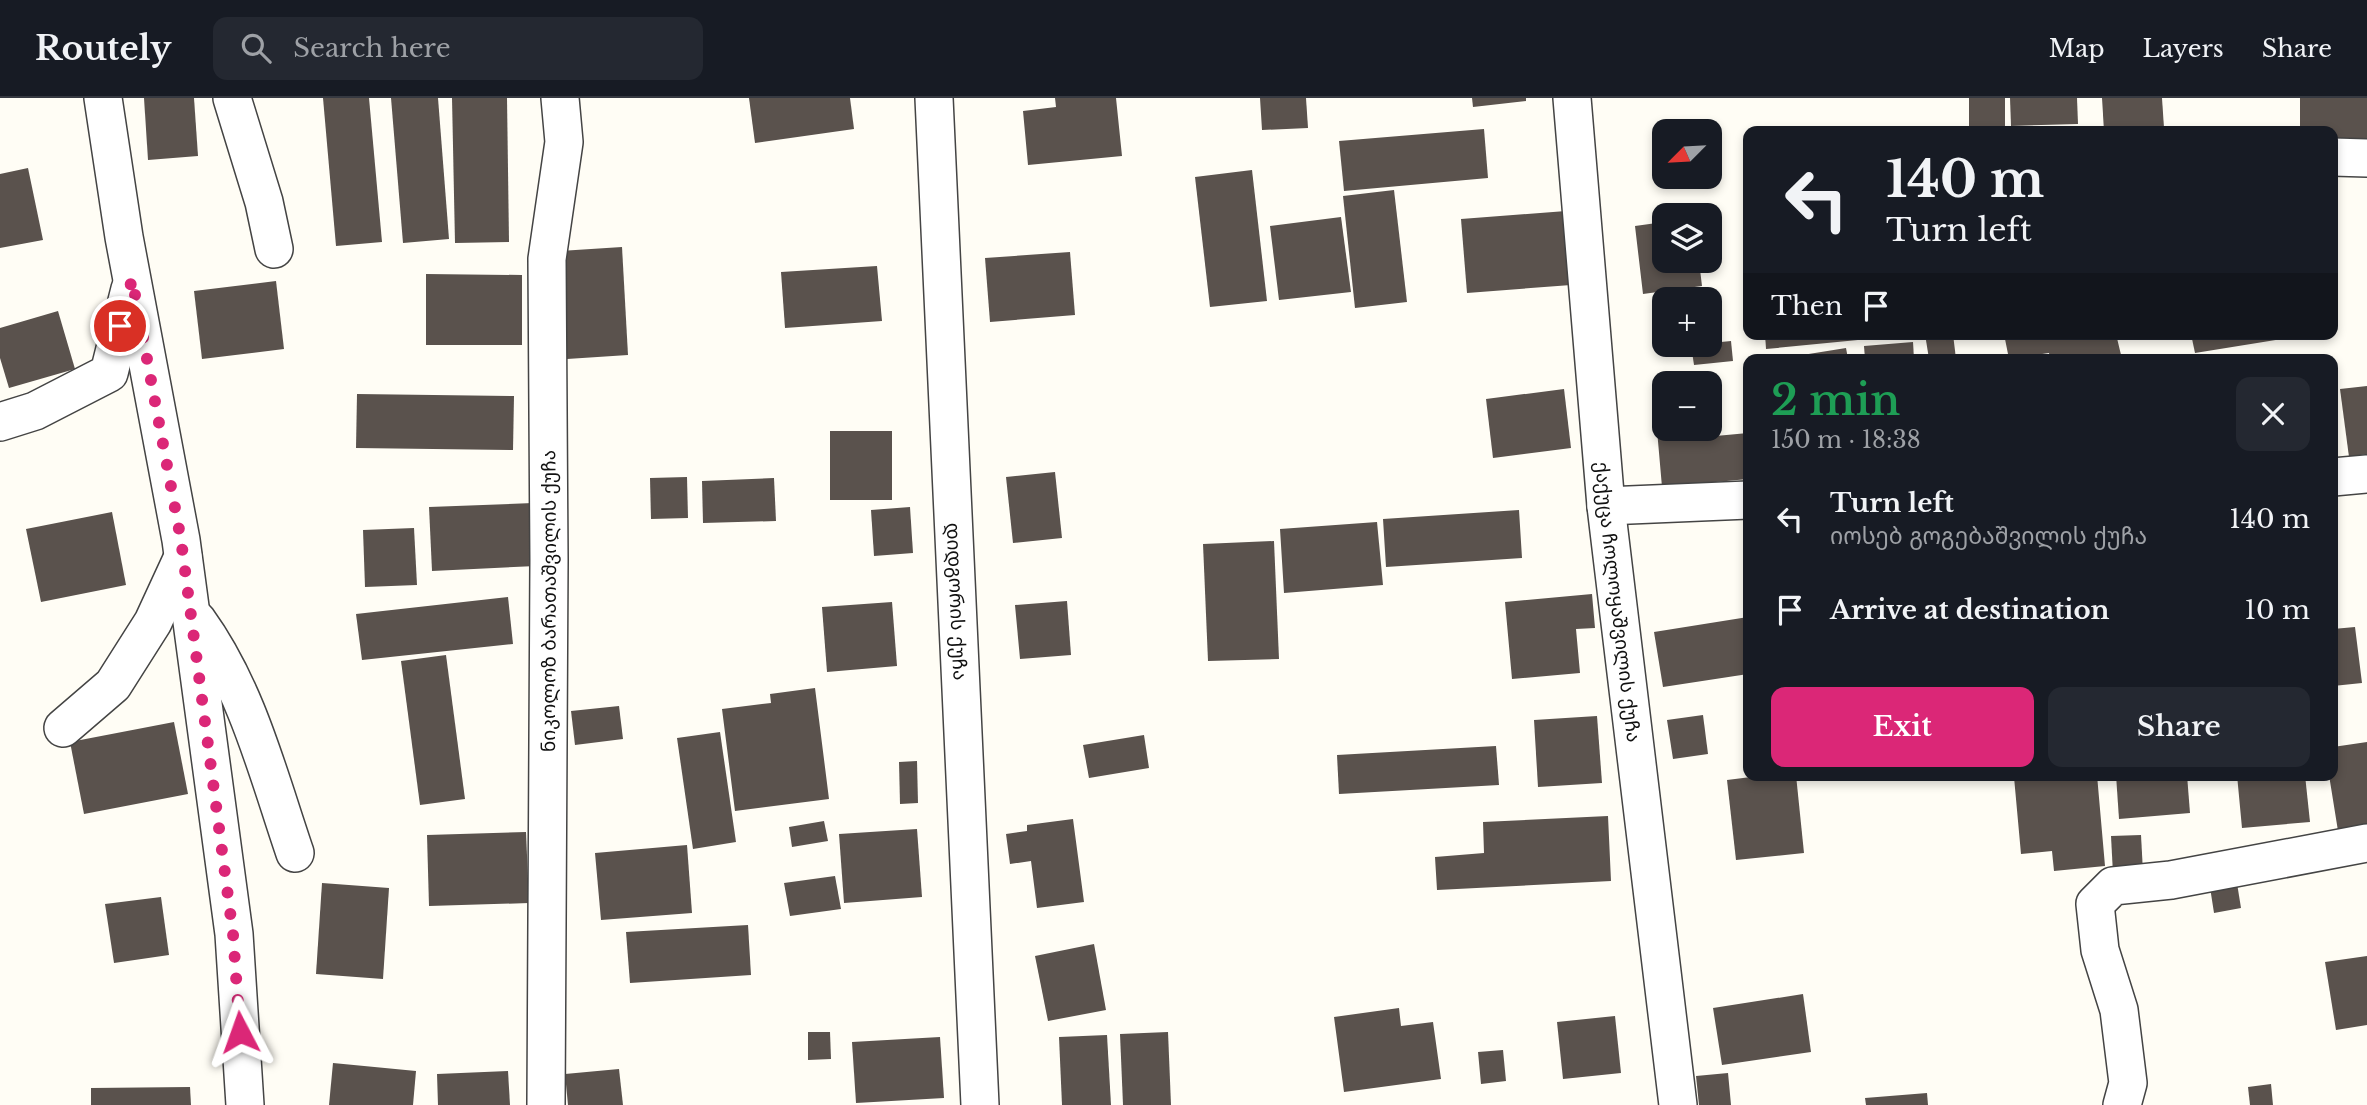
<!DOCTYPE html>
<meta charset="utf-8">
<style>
:root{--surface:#171b24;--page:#242831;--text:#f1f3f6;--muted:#9ea1a6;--line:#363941;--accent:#db2777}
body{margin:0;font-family:"Libre Baskerville","Noto Sans Georgian",serif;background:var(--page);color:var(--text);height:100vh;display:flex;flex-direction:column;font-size:26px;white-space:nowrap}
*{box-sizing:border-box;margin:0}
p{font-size:23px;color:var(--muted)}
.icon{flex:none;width:38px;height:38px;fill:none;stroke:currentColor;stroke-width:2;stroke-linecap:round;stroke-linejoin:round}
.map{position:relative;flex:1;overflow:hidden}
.details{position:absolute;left:1743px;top:256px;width:595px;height:427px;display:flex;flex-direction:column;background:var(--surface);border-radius:14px;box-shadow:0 4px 10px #0003}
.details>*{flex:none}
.hud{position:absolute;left:1743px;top:28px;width:595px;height:214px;border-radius:14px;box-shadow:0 4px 10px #0003;background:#171b24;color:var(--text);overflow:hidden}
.needle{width:46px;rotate:246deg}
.fabs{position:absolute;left:1652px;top:21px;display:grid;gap:14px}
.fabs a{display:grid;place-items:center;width:70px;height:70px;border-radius:14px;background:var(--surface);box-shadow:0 4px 10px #0003;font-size:35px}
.pin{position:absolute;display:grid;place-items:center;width:60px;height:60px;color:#fff;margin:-30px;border:4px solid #fff;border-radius:50%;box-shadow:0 2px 7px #0007}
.me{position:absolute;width:77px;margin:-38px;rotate:356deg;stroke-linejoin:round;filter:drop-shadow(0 0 5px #0008)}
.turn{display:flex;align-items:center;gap:24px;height:147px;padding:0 28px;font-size:32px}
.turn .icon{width:91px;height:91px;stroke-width:2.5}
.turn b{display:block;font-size:49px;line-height:60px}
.then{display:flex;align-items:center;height:66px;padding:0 28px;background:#0003;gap:14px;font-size:26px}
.round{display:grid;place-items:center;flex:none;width:74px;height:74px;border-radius:14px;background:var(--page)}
.overview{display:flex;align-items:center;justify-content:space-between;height:119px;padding:0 28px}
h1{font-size:42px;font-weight:600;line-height:52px;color:#1e9e55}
.cta{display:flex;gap:14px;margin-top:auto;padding:14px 28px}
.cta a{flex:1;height:80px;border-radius:14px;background:var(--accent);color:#fff;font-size:28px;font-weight:600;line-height:80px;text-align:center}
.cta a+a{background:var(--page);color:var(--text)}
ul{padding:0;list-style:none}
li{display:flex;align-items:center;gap:21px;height:91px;padding:0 28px}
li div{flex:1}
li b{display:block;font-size:26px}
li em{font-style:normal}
header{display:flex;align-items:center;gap:42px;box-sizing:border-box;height:98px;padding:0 35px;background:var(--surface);border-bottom:2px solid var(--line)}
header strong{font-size:33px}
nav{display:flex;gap:38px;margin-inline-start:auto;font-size:24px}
.search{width:490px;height:63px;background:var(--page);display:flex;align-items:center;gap:18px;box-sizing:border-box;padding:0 24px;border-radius:14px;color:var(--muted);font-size:26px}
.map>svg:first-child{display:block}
.building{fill:#5a524d}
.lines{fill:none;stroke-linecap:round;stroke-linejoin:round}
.minor-casing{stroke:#444;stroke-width:40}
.minor{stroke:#fff;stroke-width:37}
.route{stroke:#db2777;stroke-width:12;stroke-dasharray:0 21.6}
.labels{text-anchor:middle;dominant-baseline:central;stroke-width:7;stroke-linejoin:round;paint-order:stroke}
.street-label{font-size:19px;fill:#111;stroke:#fff}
</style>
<header>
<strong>Routely</strong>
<div class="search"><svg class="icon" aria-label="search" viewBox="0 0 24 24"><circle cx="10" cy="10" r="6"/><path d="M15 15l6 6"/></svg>Search here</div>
<nav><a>Map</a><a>Layers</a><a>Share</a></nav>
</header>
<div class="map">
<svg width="2367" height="1007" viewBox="0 0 2367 1007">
<rect width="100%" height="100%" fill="#fffdf5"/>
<!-- building -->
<g class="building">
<polygon points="144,0 194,0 198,58 148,62"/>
<polygon points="323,0 369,0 382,144 336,148"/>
<polygon points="391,0 438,0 449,141 403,145"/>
<polygon points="452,0 507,0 509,144 455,145"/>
<polygon points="749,0 850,0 854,31 755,45"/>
<polygon points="1055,0 1116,0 1122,58 1028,67 1023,13 1056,9"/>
<polygon points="1260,0 1306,0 1308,30 1262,32"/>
<polygon points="1472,0 1526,0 1526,3 1473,9"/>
<rect x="1969" y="0" width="36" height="33"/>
<polygon points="2010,0 2077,0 2078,26 2011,28"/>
<polygon points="2102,0 2162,0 2164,30 2104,33"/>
<polygon points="2300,0 2367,0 2367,53 2333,52 2333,33 2300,33"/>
<polygon points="1484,31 1488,80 1344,93 1339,43"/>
<polygon points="28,70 43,142 0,150 0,76"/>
<polygon points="1252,72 1267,203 1210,209 1195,79"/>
<polygon points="1394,92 1407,204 1355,210 1343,98"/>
<polygon points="1566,113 1571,187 1467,195 1461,121"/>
<polygon points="1341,119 1351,194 1279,202 1270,128"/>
<polygon points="1664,124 1664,163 1699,163 1702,188 1643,196 1635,128"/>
<polygon points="622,149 628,257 567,261 560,153"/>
<polygon points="1070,154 1075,217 990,224 985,160"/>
<polygon points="877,168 882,223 785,230 781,174"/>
<polygon points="426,176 522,177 522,247 426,247"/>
<polygon points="276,183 284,251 202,261 194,193"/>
<polygon points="58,213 75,271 9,290 0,260 0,230"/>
<polygon points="1765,236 1899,236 1899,238 1766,251"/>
<polygon points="1925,236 1953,236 1956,261 1929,261"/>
<polygon points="2004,236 2116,236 2122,261 2050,261 2049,255 2009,261"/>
<polygon points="2191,236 2300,236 2300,238 2195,255"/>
<polygon points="1731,243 1733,263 1694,267 1691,247"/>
<polygon points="1913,244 1914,261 1865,261 1864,248"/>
<polygon points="1846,250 1848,261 1790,261 1790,259"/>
<polygon points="2367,288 2367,356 2349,359 2340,291"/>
<polygon points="1564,291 1571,350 1493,360 1486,301"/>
<polygon points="357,296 514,298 513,352 356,350"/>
<polygon points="1655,309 1664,309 1664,331 1693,331 1694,340 1748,335 1748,381 1662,389"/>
<rect x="830" y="333" width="62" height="69"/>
<polygon points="1055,374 1062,440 1013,445 1006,379"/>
<polygon points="687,379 688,420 651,421 650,380"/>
<polygon points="774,380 776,423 703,425 702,383"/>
<polygon points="533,405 536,468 432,473 429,409"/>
<polygon points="910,409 913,455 874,458 871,412"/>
<polygon points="1519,412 1522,460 1386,469 1383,421"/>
<polygon points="112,414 126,487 41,504 26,431"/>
<polygon points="1377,424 1383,487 1284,495 1280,431"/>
<polygon points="414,430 417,487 365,489 363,432"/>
<polygon points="1274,443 1279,561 1208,563 1203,446"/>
<polygon points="1592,496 1595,530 1576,531 1580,575 1512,581 1505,504"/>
<polygon points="508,499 513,546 362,562 356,516"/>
<polygon points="1067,503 1071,557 1020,561 1015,507"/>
<polygon points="892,504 897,568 827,574 822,509"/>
<polygon points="1748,519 1748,576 1663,589 1654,534"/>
<polygon points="2355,529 2362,585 2333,588 2333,531"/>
<polygon points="446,557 465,701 420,707 401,563"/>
<polygon points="815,590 829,701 735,713 722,611 771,605 770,596"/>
<polygon points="619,608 623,641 575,647 571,613"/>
<polygon points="1703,617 1708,656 1673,661 1667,622"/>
<polygon points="1597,618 1602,685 1538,689 1534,622"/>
<polygon points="174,624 188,696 84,716 70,644"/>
<polygon points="720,634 736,744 693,751 677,640"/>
<polygon points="1144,637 1149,670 1089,680 1083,647"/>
<polygon points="2367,644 2367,726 2338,733 2329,677 2333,677 2333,649"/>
<polygon points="1496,648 1499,687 1339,696 1337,657"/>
<polygon points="917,663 918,705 900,706 899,664"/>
<polygon points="1767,677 1796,677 1804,755 1736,762 1727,682"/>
<polygon points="2035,677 2097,677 2105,768 2054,773 2052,753 2021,756 2014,679"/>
<polygon points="2116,677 2187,677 2190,715 2119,721"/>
<polygon points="2237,677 2305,677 2310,724 2242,730"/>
<polygon points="1608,718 1611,783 1437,792 1435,759 1484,755 1483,724"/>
<polygon points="1073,721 1084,804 1037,810 1031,763 1010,766 1006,736 1027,733 1027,727"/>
<polygon points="824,723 828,743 792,749 789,729"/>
<polygon points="917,731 922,799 844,805 839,736"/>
<polygon points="526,734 529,805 429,808 427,737"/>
<polygon points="2141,737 2143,774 2113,776 2111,738"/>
<polygon points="687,747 692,815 601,822 595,755"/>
<polygon points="835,778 841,811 790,818 784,785"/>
<polygon points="2236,779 2241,810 2214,815 2209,783"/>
<polygon points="322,785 389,790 383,881 316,876"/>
<polygon points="161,799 169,857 114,865 105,806"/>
<polygon points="748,827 751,877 630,885 626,834"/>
<polygon points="1094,846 1106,912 1048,923 1035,858"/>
<polygon points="2367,858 2367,927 2336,932 2325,864"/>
<polygon points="1803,896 1811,954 1722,967 1713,910"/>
<polygon points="1399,910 1401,928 1433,924 1441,981 1344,994 1334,919"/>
<polygon points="1615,918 1621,975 1563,981 1557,924"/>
<polygon points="808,934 830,934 831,961 808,962"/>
<polygon points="1168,934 1171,1007 1123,1007 1120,936"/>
<polygon points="1107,937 1111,1007 1062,1007 1059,939"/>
<polygon points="940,939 944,1000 856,1005 852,944"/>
<polygon points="1503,952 1506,983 1481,986 1478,954"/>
<polygon points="333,965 416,973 413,1007 329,1007"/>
<polygon points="619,971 623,1007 568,1007 565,976"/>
<polygon points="508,973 510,1007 438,1007 437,976"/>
<polygon points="1728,975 1731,1007 1699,1007 1696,978"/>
<polygon points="2271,986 2273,1007 2250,1007 2248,989"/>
<polygon points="190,989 191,1007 91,1007 91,990"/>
<polygon points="1927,995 1928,1007 1866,1007 1865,1000"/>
</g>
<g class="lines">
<defs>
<g id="minor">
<polyline points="103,0 124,139 181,442 234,836 245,1007"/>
<polyline points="232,0 264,104 274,151"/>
<path id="s1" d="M 934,0 L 980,1007"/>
<path id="s2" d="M 1572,0 L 1606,408 L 1678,1007"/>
<polyline points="2333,59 2367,60"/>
<polyline points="0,324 35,313 109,275 130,191"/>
<polyline points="2333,379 2367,376"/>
<polyline points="1606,408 1748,402"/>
<path d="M 197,522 C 247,591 268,676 295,755"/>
<polyline points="63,630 113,587 153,524 183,459"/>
<path id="s3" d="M 546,1007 L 549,462 L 547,161 L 564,44 L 560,0"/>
<polyline points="2122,1007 2128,985 2119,912 2100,852 2095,806 2113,788 2171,782 2367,745"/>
</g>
</defs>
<!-- minor casing -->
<use href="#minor" class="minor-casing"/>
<!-- minor -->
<use href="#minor" class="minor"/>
</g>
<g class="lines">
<!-- route -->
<polyline class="route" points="120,228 132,181 181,442 233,836 240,934"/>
</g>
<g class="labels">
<!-- street labels -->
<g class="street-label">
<text stroke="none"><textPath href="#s3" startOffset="504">ნიკოლოზ ბარათაშვილის ქუჩა</textPath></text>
<text stroke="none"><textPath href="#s1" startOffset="504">დიდგორის ქუჩა</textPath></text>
<text stroke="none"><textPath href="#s2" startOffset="506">ქაქუცა ჩოლოყაშვილის ქუჩა</textPath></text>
</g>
</g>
</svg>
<div class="fabs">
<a><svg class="needle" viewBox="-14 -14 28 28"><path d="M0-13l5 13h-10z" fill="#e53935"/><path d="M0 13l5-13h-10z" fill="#9ea1a6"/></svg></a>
<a><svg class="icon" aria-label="layers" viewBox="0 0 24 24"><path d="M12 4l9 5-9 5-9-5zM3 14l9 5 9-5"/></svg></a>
<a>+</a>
<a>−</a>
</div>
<div class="pin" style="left:120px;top:228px;background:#d93025"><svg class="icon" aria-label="arrive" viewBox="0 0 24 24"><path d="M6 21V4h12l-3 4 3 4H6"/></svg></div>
<svg class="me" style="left:240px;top:934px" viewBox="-20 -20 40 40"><path d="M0-17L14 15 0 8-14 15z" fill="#db2777" stroke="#fff" stroke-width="4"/></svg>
<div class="hud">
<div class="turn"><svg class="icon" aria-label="left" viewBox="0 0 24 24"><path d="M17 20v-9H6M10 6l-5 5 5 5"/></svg><div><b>140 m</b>Turn left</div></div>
<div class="then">Then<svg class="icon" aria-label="arrive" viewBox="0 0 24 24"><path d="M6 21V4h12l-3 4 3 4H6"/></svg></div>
</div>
<section class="details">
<div class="overview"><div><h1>2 min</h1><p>150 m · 18:38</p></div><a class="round"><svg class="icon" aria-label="close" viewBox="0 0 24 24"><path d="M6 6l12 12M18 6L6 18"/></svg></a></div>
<ul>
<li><svg class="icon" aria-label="left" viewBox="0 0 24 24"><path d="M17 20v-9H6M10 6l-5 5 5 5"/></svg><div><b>Turn left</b><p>იოსებ გოგებაშვილის ქუჩა</p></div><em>140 m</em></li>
<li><svg class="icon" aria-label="arrive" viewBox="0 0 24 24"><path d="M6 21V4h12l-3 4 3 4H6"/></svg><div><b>Arrive at destination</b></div><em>10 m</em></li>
</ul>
<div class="cta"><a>Exit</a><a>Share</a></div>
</section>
</div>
